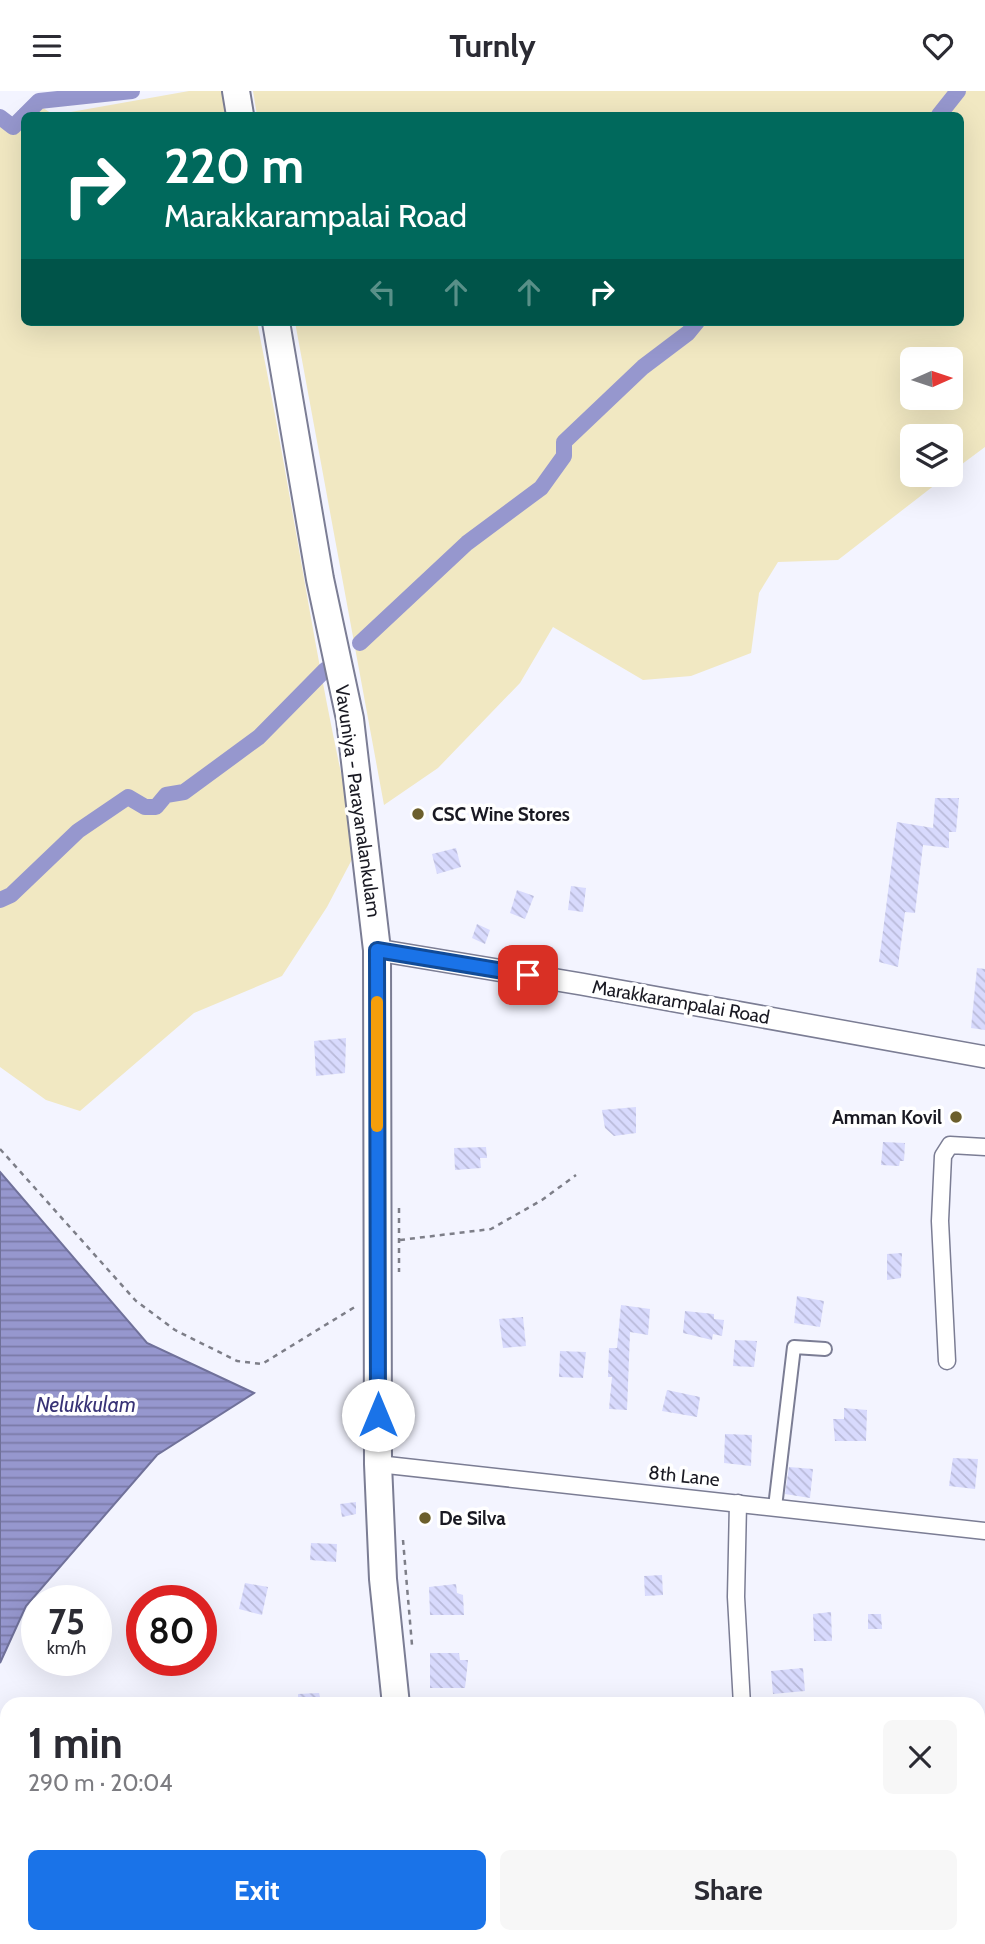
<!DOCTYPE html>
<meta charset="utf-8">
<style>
:root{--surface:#fff;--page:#f7f7f7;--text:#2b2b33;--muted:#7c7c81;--accent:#1a73e8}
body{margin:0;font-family:Cabin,sans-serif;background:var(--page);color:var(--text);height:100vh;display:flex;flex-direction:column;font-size:26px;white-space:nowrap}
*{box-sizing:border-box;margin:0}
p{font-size:23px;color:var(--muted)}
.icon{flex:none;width:38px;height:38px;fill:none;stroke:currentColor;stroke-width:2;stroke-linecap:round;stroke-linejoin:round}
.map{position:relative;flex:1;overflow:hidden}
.panel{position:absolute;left:0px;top:1606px;width:985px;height:247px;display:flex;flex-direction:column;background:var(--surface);border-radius:21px 21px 0 0;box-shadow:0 7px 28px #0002}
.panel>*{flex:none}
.guide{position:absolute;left:21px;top:21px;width:943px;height:214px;border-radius:10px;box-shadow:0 7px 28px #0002;background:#00695c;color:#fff;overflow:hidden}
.needle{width:46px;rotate:87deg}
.controls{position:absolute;left:900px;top:256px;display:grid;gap:14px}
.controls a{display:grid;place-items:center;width:63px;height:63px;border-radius:10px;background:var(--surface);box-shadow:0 7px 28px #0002;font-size:35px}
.speed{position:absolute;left:21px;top:1494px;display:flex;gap:14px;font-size:35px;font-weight:700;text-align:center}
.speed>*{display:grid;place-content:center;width:91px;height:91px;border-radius:50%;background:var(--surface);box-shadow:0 7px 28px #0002;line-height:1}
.speed small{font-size:18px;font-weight:400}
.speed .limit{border:10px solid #d22;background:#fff;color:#111}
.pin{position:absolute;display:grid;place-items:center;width:60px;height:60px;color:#fff;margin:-30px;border-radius:14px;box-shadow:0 4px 10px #0006}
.me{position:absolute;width:77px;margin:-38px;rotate:0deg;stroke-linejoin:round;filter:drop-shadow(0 0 5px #0008)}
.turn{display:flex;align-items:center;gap:24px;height:147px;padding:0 28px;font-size:32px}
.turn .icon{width:91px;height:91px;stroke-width:2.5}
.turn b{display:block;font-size:49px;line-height:60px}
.lanes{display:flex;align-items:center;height:66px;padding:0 28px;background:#0003;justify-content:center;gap:35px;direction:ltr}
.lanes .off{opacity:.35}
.round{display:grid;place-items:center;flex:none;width:74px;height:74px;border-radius:10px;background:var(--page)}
.head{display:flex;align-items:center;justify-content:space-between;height:119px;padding:0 28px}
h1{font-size:42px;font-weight:700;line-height:52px}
.button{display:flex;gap:14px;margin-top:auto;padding:14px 28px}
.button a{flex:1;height:80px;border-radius:10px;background:var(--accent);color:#fff;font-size:28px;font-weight:700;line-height:80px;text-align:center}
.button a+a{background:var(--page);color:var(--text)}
header{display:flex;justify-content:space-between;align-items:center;height:91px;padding:0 28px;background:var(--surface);font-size:32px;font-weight:700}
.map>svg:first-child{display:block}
.grass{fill:#f1e8c2;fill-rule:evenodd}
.water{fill:url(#water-rules);stroke:#70719a;stroke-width:2}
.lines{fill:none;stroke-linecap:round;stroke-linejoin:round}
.canal{stroke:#9697ce;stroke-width:16}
.building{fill:url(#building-back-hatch)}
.pedestrian-casing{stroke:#7b7d94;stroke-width:16}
.minor-casing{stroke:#7b7d94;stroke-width:19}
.tertiary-casing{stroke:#7b7d94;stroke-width:24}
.trunk-casing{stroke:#7b7d94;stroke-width:30}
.path{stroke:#7d7e88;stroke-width:2.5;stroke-dasharray:5 5;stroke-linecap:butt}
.pedestrian{stroke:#fff;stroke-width:12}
.minor{stroke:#fff;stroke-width:16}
.tertiary{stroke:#fff;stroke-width:21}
.trunk{stroke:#fff;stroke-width:26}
.route-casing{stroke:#114b97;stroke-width:18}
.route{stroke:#1a73e8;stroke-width:12}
.slow{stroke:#f59e0b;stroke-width:12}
.poi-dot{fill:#6c5f2c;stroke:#fff;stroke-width:2.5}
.labels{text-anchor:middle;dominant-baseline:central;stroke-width:7;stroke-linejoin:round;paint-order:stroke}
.street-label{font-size:19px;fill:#191922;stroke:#fff}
.poi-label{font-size:19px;font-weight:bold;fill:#191922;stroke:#fff;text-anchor:start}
.water-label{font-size:21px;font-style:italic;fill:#383376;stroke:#fff}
</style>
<header><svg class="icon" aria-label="menu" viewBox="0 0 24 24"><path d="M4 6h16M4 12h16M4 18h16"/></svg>Turnly<svg class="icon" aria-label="heart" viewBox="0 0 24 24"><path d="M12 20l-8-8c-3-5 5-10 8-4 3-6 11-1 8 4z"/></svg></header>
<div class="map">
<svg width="985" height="1853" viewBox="0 0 985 1853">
<defs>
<pattern id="water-rules" width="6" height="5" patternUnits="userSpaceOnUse" patternTransform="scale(1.75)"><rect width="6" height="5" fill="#9697ce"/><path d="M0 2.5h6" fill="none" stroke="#7a7aa7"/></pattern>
<pattern id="building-back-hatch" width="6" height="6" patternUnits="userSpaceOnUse" patternTransform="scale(1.75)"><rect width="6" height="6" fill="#d8dafd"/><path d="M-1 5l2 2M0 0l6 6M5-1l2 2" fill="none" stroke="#b9bad9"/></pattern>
</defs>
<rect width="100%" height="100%" fill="#f3f4ff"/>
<!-- grass -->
<g class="grass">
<polygon points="189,0 224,0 227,24 31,24 40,15 54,24"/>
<path d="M 253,0 L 985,0 L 985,356 L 950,382 L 950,345 L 912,345 L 912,383 L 949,383 L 838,469 L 778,471 L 759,502 L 751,562 L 691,585 L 643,589 L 553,536 L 520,592 L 438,677 L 384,714 L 295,231 L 961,231 L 961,24 L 257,24 ZM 912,268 L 950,268 L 950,306 L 912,306 Z"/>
<path d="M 0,31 L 14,41 L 24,31 L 24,231 L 257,231 C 293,406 316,583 358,757 L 327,816 L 282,885 L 194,922 L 80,1020 L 46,1009 L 0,976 Z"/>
</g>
<!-- water -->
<polygon class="water" points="0,1081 147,1252 254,1302 157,1364 26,1515 0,1572"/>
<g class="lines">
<!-- canal -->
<g class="canal">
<polyline points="25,24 39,10 132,0"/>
<polyline points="939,24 958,0"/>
<polyline points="0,26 13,36 24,25"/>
<polyline points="360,552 467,452 541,397 564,365 564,351 643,276 688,242 697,231"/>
<polyline points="0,809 11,804 78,740 128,706 145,716 156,716 166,704 184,701 259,646 325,579"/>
</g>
</g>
<!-- building -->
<g class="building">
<polygon points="935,707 959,707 956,741 949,741 949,757 923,754 915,822 905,821 898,876 879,871 897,731 933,737"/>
<polygon points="456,757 461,776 437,783 432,763"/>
<polygon points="571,795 586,797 583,821 568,819"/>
<polygon points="517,799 534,805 525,828 510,822"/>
<polygon points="477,833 490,839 485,853 472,847"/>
<polygon points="977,877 985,878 985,939 971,937"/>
<polygon points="346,947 345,982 316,985 314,950"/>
<polygon points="636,1016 636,1042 614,1045 605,1037 602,1019"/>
<polygon points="883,1051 905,1052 904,1070 900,1070 899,1075 881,1074"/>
<polygon points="486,1056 487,1067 480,1067 481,1077 455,1079 454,1057"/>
<polygon points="902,1162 901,1187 887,1189 887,1163"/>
<polygon points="797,1205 824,1210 820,1236 794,1232"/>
<polygon points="621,1214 650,1218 648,1244 630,1241 627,1319 609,1318 612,1286 608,1286 609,1257 617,1257"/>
<polygon points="685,1220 714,1223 714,1228 724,1229 722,1245 713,1243 712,1249 683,1242"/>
<polygon points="523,1226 526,1255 503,1257 499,1228"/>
<polygon points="735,1249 757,1250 754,1276 733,1275"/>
<polygon points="560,1260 586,1261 583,1287 559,1286"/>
<polygon points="667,1299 700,1306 697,1326 662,1320"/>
<polygon points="844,1317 867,1319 866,1350 835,1350 833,1328 844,1328"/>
<polygon points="725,1343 752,1344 751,1375 724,1372"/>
<polygon points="953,1367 978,1368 975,1398 949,1395"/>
<polygon points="789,1376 813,1378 810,1407 785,1403"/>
<polygon points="356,1411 356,1423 342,1426 340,1413"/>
<polygon points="311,1452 337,1453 336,1471 310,1469"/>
<polygon points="662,1484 663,1504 645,1505 644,1485"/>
<polygon points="245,1492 268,1496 262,1524 239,1518"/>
<polygon points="456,1493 457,1502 463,1504 464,1524 430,1524 429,1496"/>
<polygon points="831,1521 832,1550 814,1550 813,1523"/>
<polygon points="868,1523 881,1523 882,1538 868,1538"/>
<polygon points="430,1562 459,1562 460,1569 468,1569 465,1597 430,1597"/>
<polygon points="803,1577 805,1600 773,1603 771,1580"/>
<polygon points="319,1602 322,1614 298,1614 298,1603"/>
</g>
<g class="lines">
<defs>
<polyline id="pedestrian" points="775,1416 794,1256 825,1258"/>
<g id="minor">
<polyline points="947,1270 940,1130 943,1065 950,1054 985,1056"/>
<polyline points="378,1373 985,1440"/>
<polyline points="738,1412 736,1506 742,1614"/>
<polyline points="755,1846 756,1853"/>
</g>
<polyline id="tertiary" points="377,859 581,893 985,966"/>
<g id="trunk">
<polyline points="236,0 240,24"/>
<polyline points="276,231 320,488 350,628 377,859 378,1373 383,1488 396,1614"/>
<polyline points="419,1846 420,1853"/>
</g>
</defs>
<!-- pedestrian casing -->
<use href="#pedestrian" class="pedestrian-casing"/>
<!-- minor casing -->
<use href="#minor" class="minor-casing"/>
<!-- tertiary casing -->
<use href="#tertiary" class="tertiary-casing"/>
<!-- trunk casing -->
<use href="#trunk" class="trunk-casing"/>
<!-- path -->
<g class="path">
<polyline points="0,1058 136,1210 175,1239 237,1270 262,1273 358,1214"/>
<polyline points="399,1117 399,1181"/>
<polyline points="400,1149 491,1138 542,1109 576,1084"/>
<polyline points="403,1449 412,1554"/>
</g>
<!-- pedestrian -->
<use href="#pedestrian" class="pedestrian"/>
<!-- minor -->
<use href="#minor" class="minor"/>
<!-- tertiary -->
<use href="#tertiary" class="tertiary"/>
<!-- trunk -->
<use href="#trunk" class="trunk"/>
</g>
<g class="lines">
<defs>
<polyline id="route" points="378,1324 377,859 528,884"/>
</defs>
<!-- route casing -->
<use href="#route" class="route-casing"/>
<!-- route -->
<use href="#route" class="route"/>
<!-- slow -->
<polyline class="slow" points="377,911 377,1035"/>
</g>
<!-- markers -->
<g class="poi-dot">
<circle cx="418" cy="723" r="7"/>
<circle cx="956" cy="1026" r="7"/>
<circle cx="425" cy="1427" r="7"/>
</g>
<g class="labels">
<!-- street labels -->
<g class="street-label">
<text transform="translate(358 710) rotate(82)">Vavuniya - Parayanalankulam</text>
<text transform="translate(681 911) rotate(10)">Marakkarampalai Road</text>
<text transform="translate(684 1385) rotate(6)">8th Lane</text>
</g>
<!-- poi labels -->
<g class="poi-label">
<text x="432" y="723">CSC Wine Stores</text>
<text x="942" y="1026" text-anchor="end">Amman Kovil</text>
<text x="439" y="1427">De Silva</text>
</g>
<!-- water labels -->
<g class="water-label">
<text x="86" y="1313">Nelukkulam</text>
</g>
</g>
</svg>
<div class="controls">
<a><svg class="needle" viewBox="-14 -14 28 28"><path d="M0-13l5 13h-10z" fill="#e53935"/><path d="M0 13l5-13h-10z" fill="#7c7c81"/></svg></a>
<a><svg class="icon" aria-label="layers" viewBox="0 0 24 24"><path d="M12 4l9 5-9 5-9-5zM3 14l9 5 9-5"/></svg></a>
</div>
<div class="speed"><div>75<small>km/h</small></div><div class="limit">80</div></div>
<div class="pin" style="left:528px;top:884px;background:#d93025"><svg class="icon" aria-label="arrive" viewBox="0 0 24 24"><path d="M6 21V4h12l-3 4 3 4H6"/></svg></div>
<svg class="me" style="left:378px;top:1324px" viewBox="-20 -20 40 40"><circle r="19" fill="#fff"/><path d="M0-13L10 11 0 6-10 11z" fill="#1a73e8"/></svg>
<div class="guide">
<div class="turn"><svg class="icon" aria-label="right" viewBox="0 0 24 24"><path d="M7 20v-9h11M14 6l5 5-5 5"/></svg><div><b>220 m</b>Marakkarampalai Road</div></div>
<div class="lanes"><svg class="icon off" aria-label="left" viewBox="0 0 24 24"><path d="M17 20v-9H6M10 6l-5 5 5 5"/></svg><svg class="icon off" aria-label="ahead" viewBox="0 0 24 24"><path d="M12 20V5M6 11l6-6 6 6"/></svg><svg class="icon off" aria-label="ahead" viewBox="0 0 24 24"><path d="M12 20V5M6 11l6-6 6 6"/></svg><svg class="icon" aria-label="right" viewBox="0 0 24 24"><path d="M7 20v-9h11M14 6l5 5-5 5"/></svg></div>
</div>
<section class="panel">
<div class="head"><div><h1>1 min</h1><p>290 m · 20:04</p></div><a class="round"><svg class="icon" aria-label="close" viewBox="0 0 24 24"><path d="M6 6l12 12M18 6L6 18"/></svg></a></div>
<div class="button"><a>Exit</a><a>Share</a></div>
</section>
</div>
